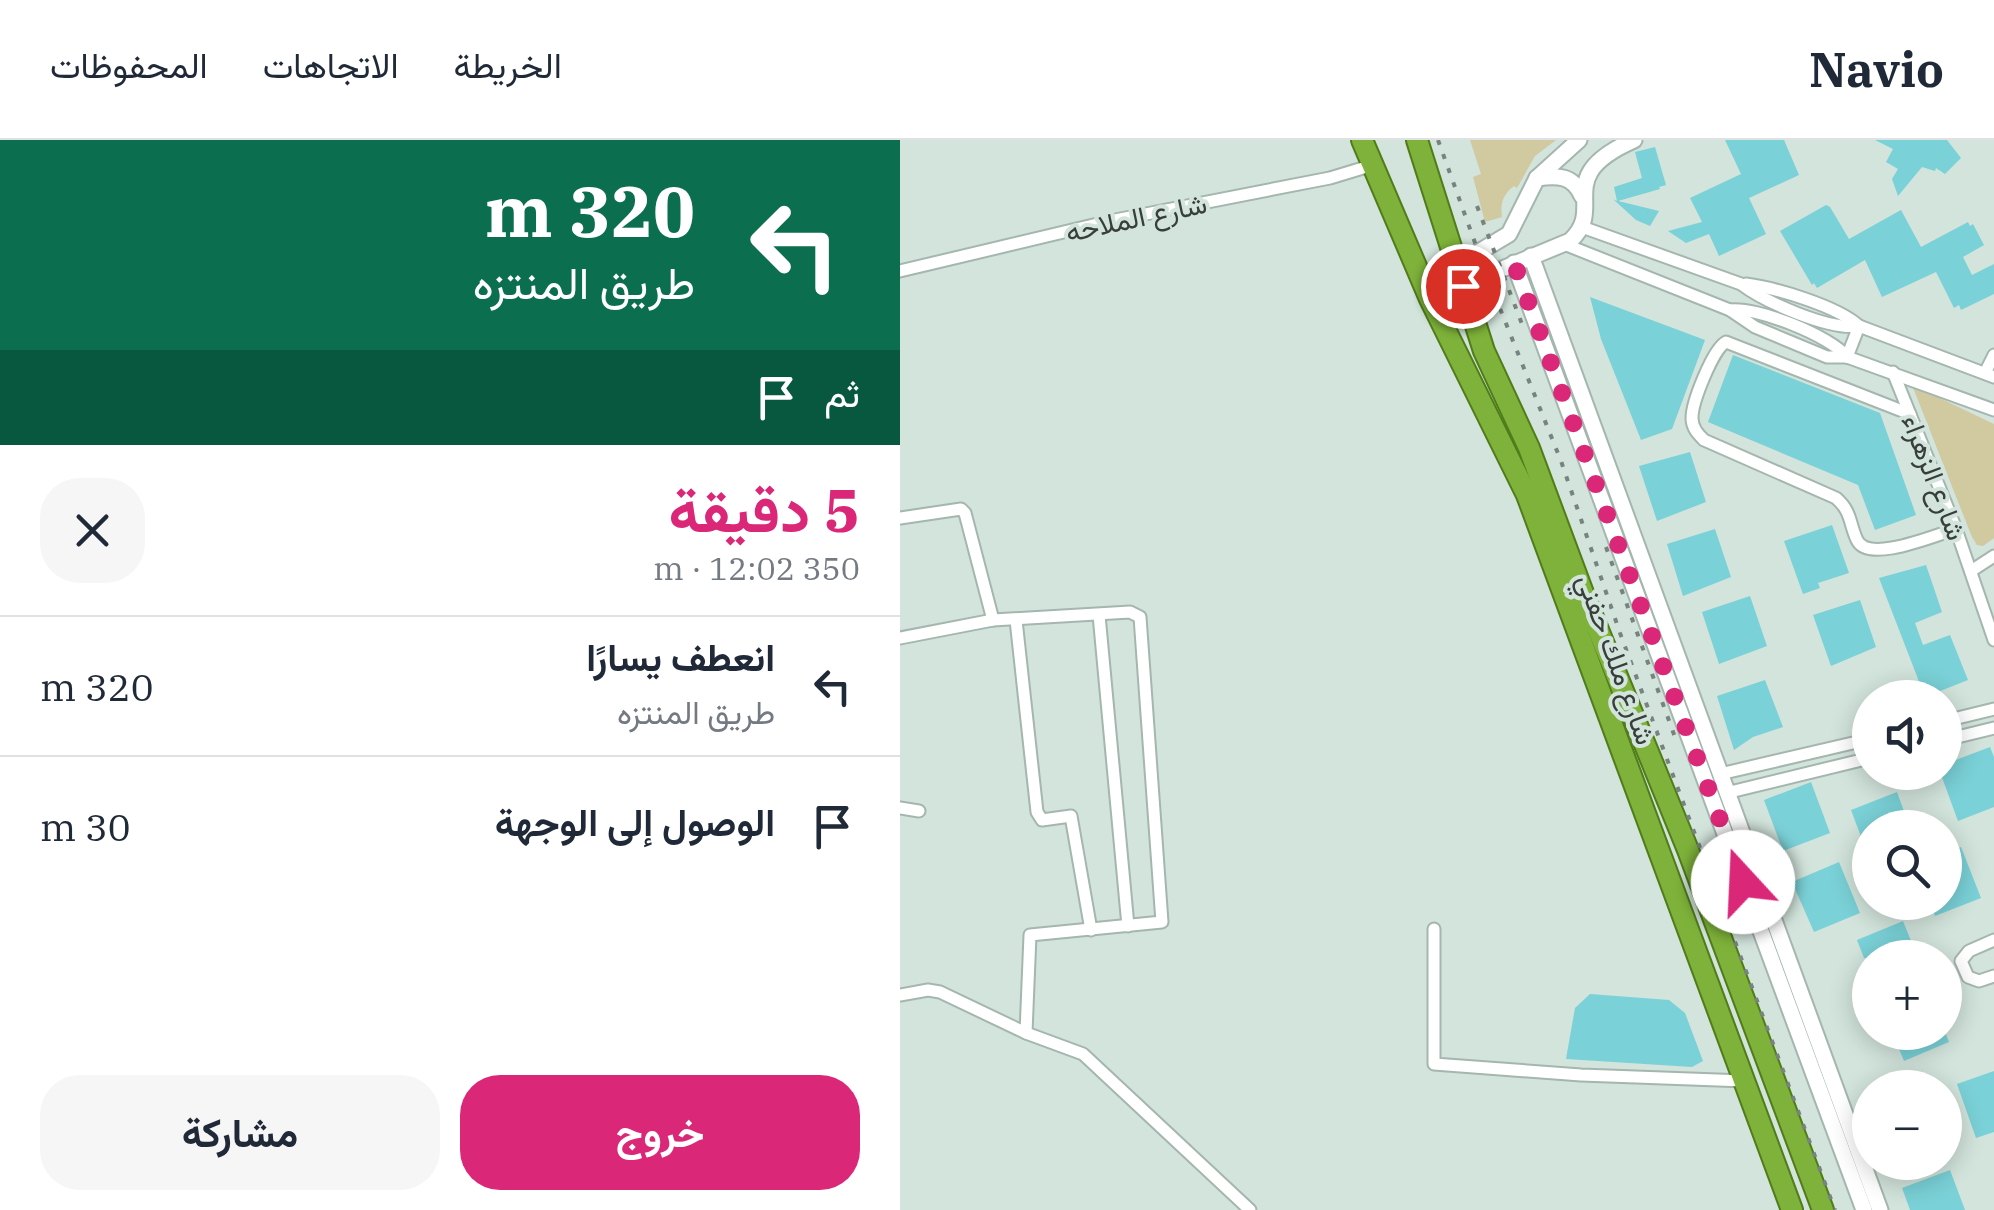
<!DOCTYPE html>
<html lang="ar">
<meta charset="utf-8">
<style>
:root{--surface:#fff;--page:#f6f6f7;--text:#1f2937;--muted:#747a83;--line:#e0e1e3;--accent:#db2777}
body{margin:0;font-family:"IBM Plex Serif",Vazirmatn,serif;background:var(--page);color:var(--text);direction:rtl;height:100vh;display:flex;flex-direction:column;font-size:38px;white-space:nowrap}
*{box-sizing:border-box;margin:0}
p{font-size:32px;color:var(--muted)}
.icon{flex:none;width:55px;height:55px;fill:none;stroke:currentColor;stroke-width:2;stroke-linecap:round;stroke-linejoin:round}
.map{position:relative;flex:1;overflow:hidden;direction:ltr}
.details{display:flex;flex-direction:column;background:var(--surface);width:900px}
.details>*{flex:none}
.top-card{background:#0b6e4f;color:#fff;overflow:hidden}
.tools{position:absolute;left:952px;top:540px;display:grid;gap:20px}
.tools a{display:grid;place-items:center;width:110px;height:110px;border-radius:50%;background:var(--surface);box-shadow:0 5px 25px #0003;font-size:50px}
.pin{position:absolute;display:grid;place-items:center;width:85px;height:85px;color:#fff;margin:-42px;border:5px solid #fff;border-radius:50%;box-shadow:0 2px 10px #0007}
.me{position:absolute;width:110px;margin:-55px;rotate:340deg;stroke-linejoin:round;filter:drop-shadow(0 0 8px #0008)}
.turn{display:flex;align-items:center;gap:35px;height:210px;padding:0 40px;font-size:45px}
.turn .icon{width:130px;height:130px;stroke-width:2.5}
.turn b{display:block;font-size:70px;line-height:85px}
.then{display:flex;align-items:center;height:95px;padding:0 40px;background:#0003;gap:20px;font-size:38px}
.round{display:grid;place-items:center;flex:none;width:105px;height:105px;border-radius:40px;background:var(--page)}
.summary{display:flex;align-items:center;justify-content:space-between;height:170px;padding:0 40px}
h1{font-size:60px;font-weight:700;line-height:75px;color:var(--accent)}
.cta{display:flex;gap:20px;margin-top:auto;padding:20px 40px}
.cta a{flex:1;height:115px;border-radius:40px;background:var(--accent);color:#fff;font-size:40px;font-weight:700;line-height:115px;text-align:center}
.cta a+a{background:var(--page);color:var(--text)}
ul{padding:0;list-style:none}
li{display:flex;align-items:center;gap:30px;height:140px;padding:0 40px;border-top:2px solid var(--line)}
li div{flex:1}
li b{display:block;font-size:38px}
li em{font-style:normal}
header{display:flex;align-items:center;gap:60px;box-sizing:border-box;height:140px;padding:0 50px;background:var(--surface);border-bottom:2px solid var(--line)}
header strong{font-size:48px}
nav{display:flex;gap:55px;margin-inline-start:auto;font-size:35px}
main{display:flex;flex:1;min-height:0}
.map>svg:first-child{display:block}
.green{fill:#d1c99f}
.building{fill:#7ad1d7}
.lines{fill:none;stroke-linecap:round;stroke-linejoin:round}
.minor-casing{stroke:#a4b6ae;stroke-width:15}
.tertiary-casing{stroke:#a4b6ae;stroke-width:19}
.trunk-casing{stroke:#507c1a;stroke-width:24}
.minor{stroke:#fff;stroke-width:11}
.tertiary{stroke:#fff;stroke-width:15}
.trunk{stroke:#7eb23a;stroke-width:20}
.rail{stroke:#77837e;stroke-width:4;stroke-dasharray:5 10;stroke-linecap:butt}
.route{stroke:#db2777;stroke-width:18;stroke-dasharray:0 32.4}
.labels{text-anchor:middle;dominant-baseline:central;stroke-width:8;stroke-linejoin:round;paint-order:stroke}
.street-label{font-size:28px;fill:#373e3b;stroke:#d2e4dc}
</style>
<header>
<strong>Navio</strong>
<nav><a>الخريطة</a><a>الاتجاهات</a><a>المحفوظات</a></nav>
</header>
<main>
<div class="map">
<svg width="1094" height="1070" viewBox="0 0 1094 1070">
<rect width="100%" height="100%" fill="#d2e4dc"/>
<!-- green -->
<g class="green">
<path d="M 570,0 L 656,0 L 635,16 L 617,48 L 614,46 C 603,54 600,64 602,77 L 585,82 L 573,37 L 581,34 Z"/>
<polygon points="1012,245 1094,284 1094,398 1083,406 1077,405 1072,397"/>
</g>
<!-- building -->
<g class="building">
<polygon points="825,0 884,0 899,35 849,58 866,94 819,116 809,94 786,103 768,91 802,82 790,58 841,34"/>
<polygon points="975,0 1047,0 1061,18 1045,34 1036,28 1035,31 1022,27 998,56 992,39 998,29 986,22 993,9"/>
<polygon points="755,7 766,45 759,47 760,49 718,61 759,71 750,86 736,80 713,59 717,61 714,47 742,38 735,12"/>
<polygon points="926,65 930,67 949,99 1001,70 1021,107 1068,82 1070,86 1073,84 1084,105 1063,117 1072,135 1094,124 1094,154 1061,170 1059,165 1054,168 1036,132 982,157 965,120 917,148 914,143 912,145 880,91"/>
<polygon points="690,157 805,200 772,289 741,300 701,199"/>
<polygon points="833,215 980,273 1016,375 975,390 958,345 808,282"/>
<polygon points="790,312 806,362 757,381 739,326"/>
<polygon points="932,385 949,433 918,443 920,448 903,454 884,401"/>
<polygon points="815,389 831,437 783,456 767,404"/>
<polygon points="1026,425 1042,472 1015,483 1023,505 1050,495 1068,540 1025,557 979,438"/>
<polygon points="850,456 867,506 819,524 802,472"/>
<polygon points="960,460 976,507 931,526 913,475"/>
<polygon points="865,540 883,587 853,597 834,610 817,556"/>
<polygon points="1090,607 1094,617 1094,667 1058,681 1040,632 1045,632 1045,624"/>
<polygon points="911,642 930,693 883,711 864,660"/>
<polygon points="997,652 1010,688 970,688 969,718 951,670"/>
<polygon points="1061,707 1081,758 1035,776 1030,762 1045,762 1045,713"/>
<polygon points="939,722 960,773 914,792 892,742"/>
<polygon points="1003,781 1018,818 964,818 957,800"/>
<polygon points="690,854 769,860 785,873 803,921 792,927 666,919 675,868"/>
<polygon points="992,892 1045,892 1049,902 1004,921"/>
<polygon points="1094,931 1094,992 1076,998 1057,944"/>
<polygon points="1050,1030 1065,1070 1010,1070 1002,1048"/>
</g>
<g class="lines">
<defs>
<g id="minor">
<path d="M 682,87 L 841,144 C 865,162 930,191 959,186"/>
<polyline points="664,104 830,170 855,187 927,217 947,217 1094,270"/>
<polyline points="0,131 210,81 430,38 473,25"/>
<path d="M 846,144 C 876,148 937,166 959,186 L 1094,237"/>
<path d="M 830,170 C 855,166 931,196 947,217"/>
<polyline points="947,217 959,186"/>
<polyline points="993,232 1056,389 1094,500"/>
<polyline points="1085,233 1094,215"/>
<path d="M 1010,274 L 826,202 C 813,209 792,262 792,278 C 792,288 798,294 804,300 L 936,358 C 952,372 949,383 957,400 C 968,424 1035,395 1056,389"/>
<polyline points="0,378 61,369 65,373 93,480"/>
<polyline points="1071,431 1094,416"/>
<polyline points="199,475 228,786"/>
<polyline points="116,480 137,672 142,680 171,676 191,790"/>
<polyline points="0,498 93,480 230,472 240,477 262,782 130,795 126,893"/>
<polyline points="1045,581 1094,569"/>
<polyline points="1045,600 1094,588"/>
<polyline points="820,634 970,599"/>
<polyline points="826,653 970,618"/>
<polyline points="0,668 19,671"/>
<polyline points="534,789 534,924 681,935 845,941"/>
<polyline points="1094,800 1069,811 1061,821 1068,837 1079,841 1094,836"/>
<polyline points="0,855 28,850 40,852 126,893 183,914 350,1070"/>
</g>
<g id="tertiary">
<path d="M 637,38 C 657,35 673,35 682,56"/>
<polyline points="631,116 980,1070"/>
<polyline points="614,123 964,1070"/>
<polyline points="524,145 609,94 637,38 679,0"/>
<path d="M 530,159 L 670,101 C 708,67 650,37 734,0"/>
</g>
<g id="trunk">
<polyline points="462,0 530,159 627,355 892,1070"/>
<polyline points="517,0 584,211 629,308 683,453 788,710 923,1070"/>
</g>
</defs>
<!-- minor casing -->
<use href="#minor" class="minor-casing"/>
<!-- tertiary casing -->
<use href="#tertiary" class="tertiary-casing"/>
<!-- trunk casing -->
<use href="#trunk" class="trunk-casing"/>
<!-- minor -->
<use href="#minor" class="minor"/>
<!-- tertiary -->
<use href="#tertiary" class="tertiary"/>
<!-- trunk -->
<use href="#trunk" class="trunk"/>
<!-- rail -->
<g class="rail">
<polyline points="538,0 587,136 661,321 720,493 935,1070"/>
<polyline points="577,66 625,192"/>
<polyline points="706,407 776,600"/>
</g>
</g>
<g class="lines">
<!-- route -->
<polyline class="route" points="563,146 614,123 843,742"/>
</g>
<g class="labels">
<!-- street labels -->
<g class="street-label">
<text transform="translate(236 77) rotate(-12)">شارع الملاحه</text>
<text transform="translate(1035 337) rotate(69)">شارع الزهراء</text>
<text transform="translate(717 519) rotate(70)">شارع ملك حفني</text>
</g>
</g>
</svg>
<div class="tools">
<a><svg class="icon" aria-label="sound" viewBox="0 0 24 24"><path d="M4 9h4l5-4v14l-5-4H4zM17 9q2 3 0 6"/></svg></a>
<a><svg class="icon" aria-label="search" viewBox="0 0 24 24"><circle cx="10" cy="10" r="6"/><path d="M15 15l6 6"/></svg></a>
<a>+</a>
<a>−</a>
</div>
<div class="pin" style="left:563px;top:146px;background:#d93025"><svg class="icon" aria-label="arrive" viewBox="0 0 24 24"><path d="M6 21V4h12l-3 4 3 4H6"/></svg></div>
<svg class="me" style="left:843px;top:742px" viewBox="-20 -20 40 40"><circle r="19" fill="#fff"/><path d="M0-13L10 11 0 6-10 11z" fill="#db2777"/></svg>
</div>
<section class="details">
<div class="top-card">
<div class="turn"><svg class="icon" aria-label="left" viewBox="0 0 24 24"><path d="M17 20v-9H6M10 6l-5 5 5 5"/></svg><div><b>320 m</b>طريق المنتزه</div></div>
<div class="then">ثم<svg class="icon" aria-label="arrive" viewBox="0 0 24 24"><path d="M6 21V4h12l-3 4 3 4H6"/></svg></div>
</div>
<div class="summary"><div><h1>5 دقيقة</h1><p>350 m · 12:02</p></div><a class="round"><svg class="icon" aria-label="close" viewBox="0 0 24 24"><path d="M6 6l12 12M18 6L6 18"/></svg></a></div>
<ul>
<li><svg class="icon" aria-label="left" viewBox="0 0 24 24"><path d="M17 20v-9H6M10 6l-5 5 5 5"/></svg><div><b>انعطف يسارًا</b><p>طريق المنتزه</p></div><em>320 m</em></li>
<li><svg class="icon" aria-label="arrive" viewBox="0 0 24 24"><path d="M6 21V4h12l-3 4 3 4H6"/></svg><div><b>الوصول إلى الوجهة</b></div><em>30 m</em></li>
</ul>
<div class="cta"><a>خروج</a><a>مشاركة</a></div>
</section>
</main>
